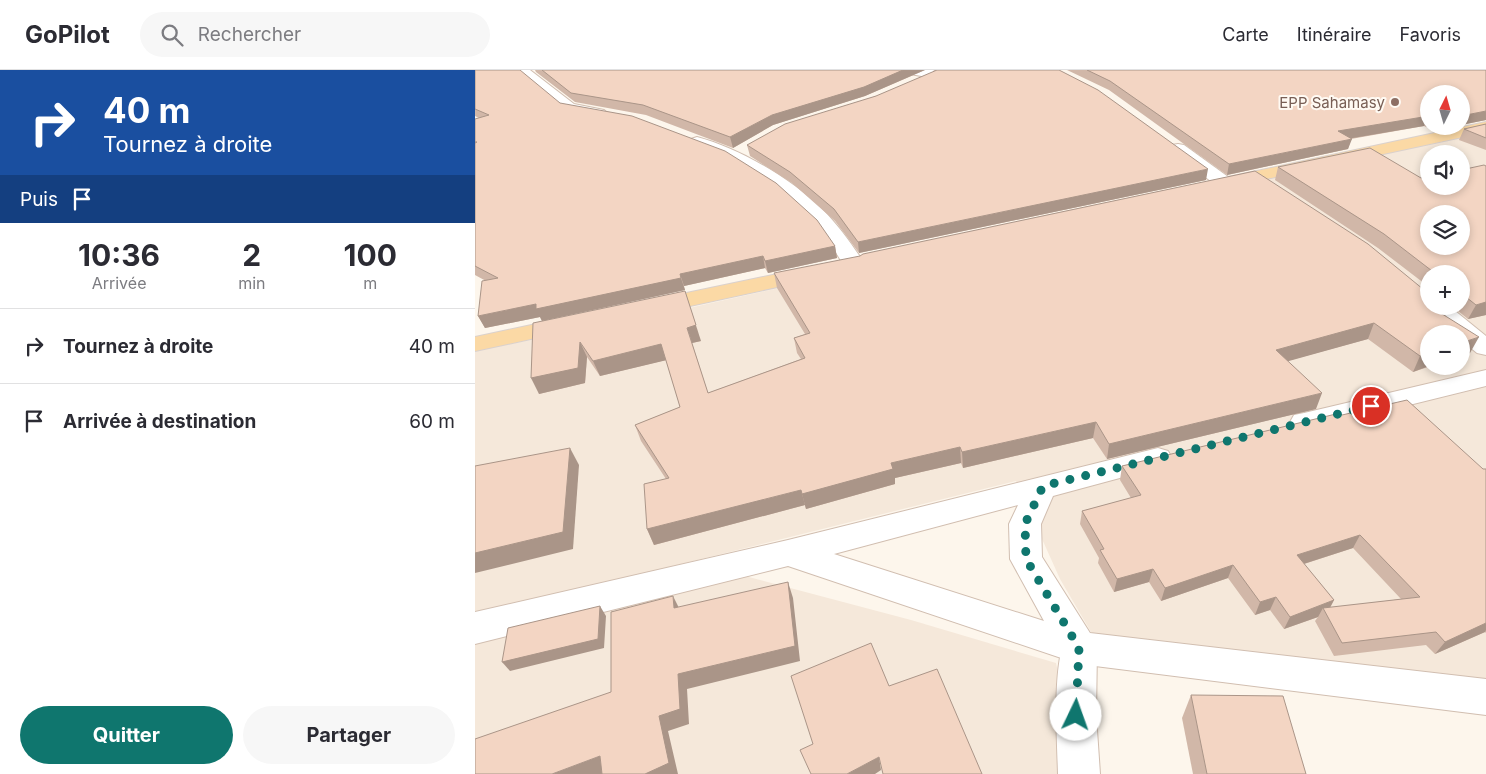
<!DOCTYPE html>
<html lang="fr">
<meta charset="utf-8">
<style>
:root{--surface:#fff;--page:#f7f7f7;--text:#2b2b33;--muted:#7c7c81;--line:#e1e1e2;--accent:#0f766e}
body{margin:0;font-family:Inter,sans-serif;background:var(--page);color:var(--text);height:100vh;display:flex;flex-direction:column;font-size:19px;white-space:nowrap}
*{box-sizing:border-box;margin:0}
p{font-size:16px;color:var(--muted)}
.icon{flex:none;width:28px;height:28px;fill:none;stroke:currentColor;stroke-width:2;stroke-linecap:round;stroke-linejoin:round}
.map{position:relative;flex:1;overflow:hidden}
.panel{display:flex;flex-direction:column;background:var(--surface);width:475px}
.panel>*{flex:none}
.guide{background:#1a4fa0;color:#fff;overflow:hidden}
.needle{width:32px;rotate:5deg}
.fabs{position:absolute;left:945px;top:15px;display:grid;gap:10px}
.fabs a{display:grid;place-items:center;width:50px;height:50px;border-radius:50%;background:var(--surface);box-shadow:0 2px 8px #0003;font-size:25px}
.pin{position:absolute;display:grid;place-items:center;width:42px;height:42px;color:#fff;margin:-21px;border:2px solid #fff;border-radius:50%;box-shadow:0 1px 5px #0007}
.me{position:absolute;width:55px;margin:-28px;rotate:3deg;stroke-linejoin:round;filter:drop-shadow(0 0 4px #0008)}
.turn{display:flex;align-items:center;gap:18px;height:105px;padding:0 20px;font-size:22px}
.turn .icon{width:65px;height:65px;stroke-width:2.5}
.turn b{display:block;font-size:35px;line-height:42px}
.then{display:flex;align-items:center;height:48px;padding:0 20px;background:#0003;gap:10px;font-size:19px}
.eta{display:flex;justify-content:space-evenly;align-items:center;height:85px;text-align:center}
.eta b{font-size:30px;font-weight:700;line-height:35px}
.action{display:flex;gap:10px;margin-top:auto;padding:10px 20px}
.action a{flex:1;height:58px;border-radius:30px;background:var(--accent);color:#fff;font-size:20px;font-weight:700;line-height:58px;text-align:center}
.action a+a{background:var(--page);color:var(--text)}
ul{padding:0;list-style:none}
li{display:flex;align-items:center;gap:15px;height:75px;padding:0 20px;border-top:1px solid var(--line)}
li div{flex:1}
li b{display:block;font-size:19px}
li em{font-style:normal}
header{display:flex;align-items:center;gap:30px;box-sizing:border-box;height:70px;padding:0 25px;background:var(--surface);border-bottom:1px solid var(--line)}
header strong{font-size:24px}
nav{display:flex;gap:28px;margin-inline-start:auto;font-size:18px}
.search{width:350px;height:45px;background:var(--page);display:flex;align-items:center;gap:12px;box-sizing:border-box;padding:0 18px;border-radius:28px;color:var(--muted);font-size:19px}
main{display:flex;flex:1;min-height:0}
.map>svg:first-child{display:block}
.residential{fill:#f5e8da;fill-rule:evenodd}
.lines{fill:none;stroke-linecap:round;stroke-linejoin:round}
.minor-casing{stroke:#d1beb0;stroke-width:2}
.tertiary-casing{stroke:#d1beb0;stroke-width:2}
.primary-casing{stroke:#dad1cd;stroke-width:2}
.minor{fill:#fff;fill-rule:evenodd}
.tertiary{fill:#fff;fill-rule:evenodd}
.primary{fill:#fbd9a5;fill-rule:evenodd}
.wall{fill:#d1b7a8;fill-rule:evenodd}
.shaded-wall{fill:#aa9588}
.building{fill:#f3d5c3;stroke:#aa9588;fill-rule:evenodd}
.route{stroke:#0f766e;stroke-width:9;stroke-dasharray:0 16.2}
.education-dot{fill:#8d6e63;stroke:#fffaf3;stroke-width:2}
.labels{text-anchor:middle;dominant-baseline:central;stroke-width:4;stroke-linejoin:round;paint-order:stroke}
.far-education-label{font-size:15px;fill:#785e54;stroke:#fffaf3;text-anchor:end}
</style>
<header>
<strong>GoPilot</strong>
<div class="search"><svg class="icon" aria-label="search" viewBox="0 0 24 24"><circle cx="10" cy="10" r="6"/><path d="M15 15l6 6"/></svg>Rechercher</div>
<nav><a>Carte</a><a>Itinéraire</a><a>Favoris</a></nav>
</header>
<main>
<section class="panel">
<div class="guide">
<div class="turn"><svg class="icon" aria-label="right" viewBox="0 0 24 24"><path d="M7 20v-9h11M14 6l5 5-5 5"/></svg><div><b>40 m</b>Tournez à droite</div></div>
<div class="then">Puis<svg class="icon" aria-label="arrive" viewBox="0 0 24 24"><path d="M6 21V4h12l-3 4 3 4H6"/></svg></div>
</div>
<div class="eta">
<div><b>10:36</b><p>Arrivée</p></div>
<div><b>2</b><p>min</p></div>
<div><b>100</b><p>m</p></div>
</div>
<ul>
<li><svg class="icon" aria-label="right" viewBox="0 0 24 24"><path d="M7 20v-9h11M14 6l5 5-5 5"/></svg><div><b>Tournez à droite</b></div><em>40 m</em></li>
<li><svg class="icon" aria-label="arrive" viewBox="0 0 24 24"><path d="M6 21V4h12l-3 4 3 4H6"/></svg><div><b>Arrivée à destination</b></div><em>60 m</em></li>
</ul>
<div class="action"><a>Quitter</a><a>Partager</a></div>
</section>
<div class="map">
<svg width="1011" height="704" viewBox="0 0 1011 704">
<rect width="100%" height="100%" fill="#fdf6ec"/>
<!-- residential -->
<g class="residential">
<path d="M 1011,61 L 1011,613 L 623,574 L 585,509 L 541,411 L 0,545 L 0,281 L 178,246 ZM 954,84 L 986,84 L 986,116 L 954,116 ZM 954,144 L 986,144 L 986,176 L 954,176 ZM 954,204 L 986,204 L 986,236 L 954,236 ZM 954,264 L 986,264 L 986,296 L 954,296 Z"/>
<polygon points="251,501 436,550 581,593 592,645 594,704 0,704 0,567"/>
</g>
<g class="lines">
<defs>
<g id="minor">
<polygon points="39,0 55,0 99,34 129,40 132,43 124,48 89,41"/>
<polygon points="428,0 458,0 464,4 457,8 430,3"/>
<path d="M 222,67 C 264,78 317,109 347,139 C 364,156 377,175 390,194 L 387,199 L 379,200 L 371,199 C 363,186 355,172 345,160 C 311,120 264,95 216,75 L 214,72 L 216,69 Z"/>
<polygon points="703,74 709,75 756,109 759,113 756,117 744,117 697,83 695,79 697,75"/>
<polygon points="952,231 954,231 954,236 974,236 1011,266 1011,285 1002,283 986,270 986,264 979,264 952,241 949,236"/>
<path d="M 604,562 L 617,566 L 622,578 L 621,645 L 625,704 L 583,704 C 582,668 577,598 591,566 Z"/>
</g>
<g id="tertiary">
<polygon points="1011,300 1011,316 829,361 819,359 815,352 819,345 829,343"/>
<path d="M 683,378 L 693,381 L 697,388 L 693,395 L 578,426 L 566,454 L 567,487 L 615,563 L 1011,609 L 1011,645 L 604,594 L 313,496 L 0,574 L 0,542 L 313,470 ZM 543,435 L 534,454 L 535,489 L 569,551 L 359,484 Z"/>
</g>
<g id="primary">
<polygon points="1011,52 1011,62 749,118 743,117 740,113 743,109 749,108"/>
<polygon points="336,197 344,198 347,203 344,208 178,244 170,242 167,237 170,232 178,230"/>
<polygon points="94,247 102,249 106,254 102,259 0,281 0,267"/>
</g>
</defs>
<!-- minor casing -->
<use href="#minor" class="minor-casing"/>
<!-- tertiary casing -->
<use href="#tertiary" class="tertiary-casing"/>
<!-- primary casing -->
<use href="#primary" class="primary-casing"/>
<!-- minor -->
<use href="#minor" class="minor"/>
<!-- tertiary -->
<use href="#tertiary" class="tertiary"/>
<!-- primary -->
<use href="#primary" class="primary"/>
</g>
<!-- wall -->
<g class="wall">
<polygon points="0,0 85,33 360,176 362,188 293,203 290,198 209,216 210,220 67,251 65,247 10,258 3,246 11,211 0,205 0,49 4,48 0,46"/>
<polygon points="60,0 450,0 390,26 298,55 258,78 171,45 100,32 61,2"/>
<polygon points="592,0 1011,0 1011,50 986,55 986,24 954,24 954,56 982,56 961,61 949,56 876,69 873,79 752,105 634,20"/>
<polygon points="401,26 731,110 384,183 360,151 317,113 275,86 272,75"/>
<polygon points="1011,54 1011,80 984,70 989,59"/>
<polygon points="1011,96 1011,245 993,249 977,236 986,236 986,204 954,204 954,217 903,178 800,110 803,97 946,108"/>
<polygon points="299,203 973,240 970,245 995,283 938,302 893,269 812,291 841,339 632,389 618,368 488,398 486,393 420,408 420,414 331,439 330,435 179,475 172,459 191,409 166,371 160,355 205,337 191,290 125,306 112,287 110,313 64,324 58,253 226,271 217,273 233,323 326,289 322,283 319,268 330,264 302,218"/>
<path d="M 867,345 L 1008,399 L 1011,399 L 1011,563 L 1010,562 L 960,584 L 951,575 L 859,586 L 840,551 L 843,547 L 809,559 L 795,540 L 780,545 L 753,508 L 686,531 L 674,512 L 639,522 L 623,493 L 624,488 L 605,454 L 607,441 L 656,428 L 645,410 L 647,396 ZM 878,478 L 926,529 L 855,538 L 859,530 L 829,494 Z"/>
<polygon points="716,625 831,704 718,704 707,648"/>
</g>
<!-- shaded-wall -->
<g class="shaded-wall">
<polygon points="428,0 450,0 390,26 298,55 258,78 255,67 297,45"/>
<polygon points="1011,41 1011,50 986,55 986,46"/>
<polygon points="953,46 949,56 860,71 863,61"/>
<polygon points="963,56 982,56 961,61"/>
<polygon points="877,69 873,79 752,105 754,94"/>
<polygon points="733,99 731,110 384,183 383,172"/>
<polygon points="360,176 362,188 293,203 290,191"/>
<polygon points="288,186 290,198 209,216 205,204"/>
<polygon points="206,208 210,220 67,251 65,247 10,258 3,246 61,234"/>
<polygon points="210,221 226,271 217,273 212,258"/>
<polygon points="1011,232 1011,245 993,249 1001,235"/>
<polygon points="973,240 965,255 964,242"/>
<polygon points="899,253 893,269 796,296 801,280"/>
<polygon points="1004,267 995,283 986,286 986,273"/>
<polygon points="105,272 112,287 110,313 64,324 56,308"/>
<polygon points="186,274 192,290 125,306 118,291"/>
<polygon points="954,284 954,296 938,302 945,286"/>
<polygon points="847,323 841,339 632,389 634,374"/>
<polygon points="621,352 618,368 488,398 487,382"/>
<polygon points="485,377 486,393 420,408 420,414 331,439 327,424 416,393"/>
<polygon points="95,378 104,395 98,479 0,503 0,483"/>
<polygon points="326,420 330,435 179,475 172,459"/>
<polygon points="885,465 878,478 816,498 822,485"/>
<polygon points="758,495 753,508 686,531 690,518"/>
<polygon points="678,499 674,512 639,522 642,509"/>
<polygon points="313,512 318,528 325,591 212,619 214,654 193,661 203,704 170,704 184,646 203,604"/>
<polygon points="198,526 206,542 199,538"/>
<polygon points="801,527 795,540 780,545 785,532"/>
<polygon points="859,530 852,543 848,538 843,547 809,559 815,547"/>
<polygon points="125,536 131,546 129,578 35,601 27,592"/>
<polygon points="1011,553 1011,560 1010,562 960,584 970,572"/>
<polygon points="125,686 128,704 77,704"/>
<polygon points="404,687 406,700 400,704 372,704"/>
</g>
<!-- building -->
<g class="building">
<polygon points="0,0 45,0 85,33 157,46 250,81 301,113 342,150 360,176 290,191 288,186 205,204 206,208 61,239 61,234 3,246 7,211 23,208 0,196 0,73 2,72 0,72 0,49 14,45 0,39"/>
<polygon points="67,0 428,0 389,17 297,45 255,67 168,35 96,23"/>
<polygon points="462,0 584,0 623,20 733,99 383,172 359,139 315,102 272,75 310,54 401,26"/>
<polygon points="612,0 1011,0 1011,41 986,46 986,24 954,24 954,46 863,61 877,69 754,94 635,11"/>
<polygon points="1011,54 1011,68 989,59"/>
<path d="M 895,78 L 946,108 L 954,106 L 954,116 L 986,116 L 986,100 L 1009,95 L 1011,96 L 1011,232 L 1001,235 L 986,223 L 986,204 L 961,204 L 909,164 L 803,97 ZM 954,144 L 986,144 L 986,176 L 954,176 Z"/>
<polygon points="780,101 893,174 954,224 954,236 969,236 973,240 964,242 1004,267 986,273 986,264 954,264 954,284 945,286 899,253 801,280 847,323 634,374 621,352 487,382 485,377 416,393 418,399 327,424 326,420 172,459 169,414 194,408 160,355 205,337 186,274 118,291 105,272 103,298 56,308 58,253 210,221 221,255 212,258 233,323 330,288 319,268 335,263 299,203 385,186 388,184"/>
<polygon points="932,330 1008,399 1011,399 1011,553 970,572 961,562 867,573 848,538 945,527 885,465 822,485 859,530 815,547 801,527 785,532 758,495 690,518 678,499 642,509 625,480 629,479 607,441 666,425 647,396 865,343 867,345"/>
<polygon points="95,378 88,462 0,483 0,396"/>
<polygon points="313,512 320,576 203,604 205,639 184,646 194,693 170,704 127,704 125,686 77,704 0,704 0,669 136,622 136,542 198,526 199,538"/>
<polygon points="125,536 123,569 27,592 33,558"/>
<polygon points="396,573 414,616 462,599 507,704 408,704 404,687 372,704 336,704 325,680 338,674 316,606"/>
<polygon points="716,625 808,626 831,704 732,704"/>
</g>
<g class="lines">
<!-- route -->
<polyline class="route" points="601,645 604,578 551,489 550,454 568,416 896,336"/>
</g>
<!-- markers -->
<circle class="education-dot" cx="920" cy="32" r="5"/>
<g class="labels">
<!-- far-education labels -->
<g class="far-education-label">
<text x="910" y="32">EPP Sahamasy</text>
</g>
</g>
</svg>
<div class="fabs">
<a><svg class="needle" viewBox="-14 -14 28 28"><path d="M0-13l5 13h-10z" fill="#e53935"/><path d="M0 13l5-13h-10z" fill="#7c7c81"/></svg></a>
<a><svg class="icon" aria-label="sound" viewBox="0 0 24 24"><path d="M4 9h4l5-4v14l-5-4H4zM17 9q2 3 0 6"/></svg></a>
<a><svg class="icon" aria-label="layers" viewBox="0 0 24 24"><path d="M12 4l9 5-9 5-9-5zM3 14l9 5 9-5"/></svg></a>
<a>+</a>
<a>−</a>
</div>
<div class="pin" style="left:896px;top:336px;background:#d93025"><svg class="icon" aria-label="arrive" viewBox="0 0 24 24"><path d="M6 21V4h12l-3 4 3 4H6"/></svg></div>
<svg class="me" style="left:601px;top:645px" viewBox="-20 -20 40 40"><circle r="19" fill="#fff"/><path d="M0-13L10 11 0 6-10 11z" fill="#0f766e"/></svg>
</div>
</main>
